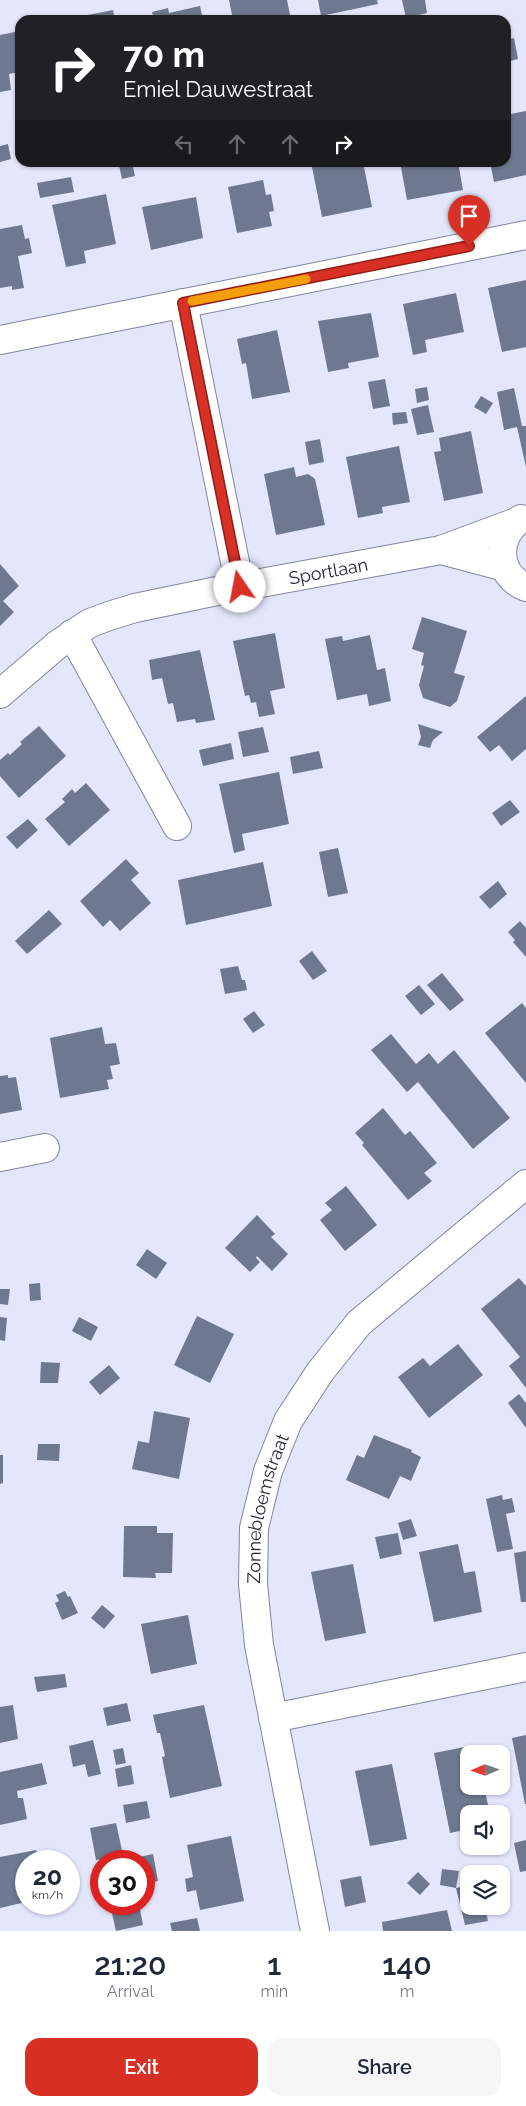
<!DOCTYPE html>
<style>
:root{--surface:#fff;--page:#f6f6f7;--text:#1f2937;--muted:#747a83;--accent:#d93025}
body{margin:0;font-family:Raleway,sans-serif;background:var(--page);color:var(--text);height:100vh;display:flex;flex-direction:column;font-size:19px;white-space:nowrap}
*{box-sizing:border-box;margin:0}
p{font-size:16px;color:var(--muted)}
.icon{flex:none;width:28px;height:28px;fill:none;stroke:currentColor;stroke-width:2;stroke-linecap:round;stroke-linejoin:round}
.map{position:relative;height:1931px;overflow:hidden}
.panel{display:flex;flex-direction:column;background:var(--surface);flex:1}
.panel>*{flex:none}
.banner{position:absolute;left:15px;top:15px;width:496px;height:152px;border-radius:15px;box-shadow:0 1px 4px #0004;background:#202124;color:#fff;overflow:hidden}
.needle{width:32px;rotate:268deg}
.buttons{position:absolute;left:460px;top:1745px;display:grid;gap:10px}
.buttons a{display:grid;place-items:center;width:50px;height:50px;border-radius:10px;background:var(--surface);box-shadow:0 1px 4px #0004;font-size:25px}
.speed{position:absolute;left:15px;top:1850px;display:flex;gap:10px;font-size:25px;font-weight:700;text-align:center}
.speed>*{display:grid;place-content:center;width:65px;height:65px;border-radius:50%;background:var(--surface);box-shadow:0 1px 4px #0004;line-height:1}
.speed small{font-size:12px;font-weight:400}
.speed .limit{border:8px solid #d22;background:#fff;color:#111}
.pin{position:absolute;display:grid;place-items:center;width:42px;height:42px;color:#fff;margin:-51px -21px;border-radius:50% 50% 50% 0;rotate:-45deg;box-shadow:0 0 5px #0007}
.pin .icon{rotate:45deg}
.me{position:absolute;width:55px;margin:-28px;rotate:348deg;stroke-linejoin:round;filter:drop-shadow(0 0 4px #0008)}
.turn{display:flex;align-items:center;gap:18px;height:105px;padding:0 25px;font-size:22px}
.turn .icon{width:65px;height:65px;stroke-width:2.5}
.turn b{display:block;font-size:35px;line-height:42px}
.lanes{display:flex;align-items:center;height:48px;padding:0 25px;background:#0003;justify-content:center;gap:25px;direction:ltr}
.lanes .off{opacity:.35}
.eta{display:flex;justify-content:space-evenly;align-items:center;height:85px;text-align:center}
.eta b{font-size:30px;font-weight:600;line-height:35px}
.cta{display:flex;gap:10px;margin-top:auto;padding:10px 25px}
.cta a{flex:1;height:58px;border-radius:15px;background:var(--accent);color:#fff;font-size:20px;font-weight:600;line-height:58px;text-align:center}
.cta a+a{background:var(--page);color:var(--text)}
.map>svg:first-child{display:block}
.building{fill:#6e798f}
.lines{fill:none;stroke-linecap:round;stroke-linejoin:round}
.street-casing{stroke:#83859d;stroke-width:30}
.street{stroke:#fff;stroke-width:28}
.route-casing{stroke:#8d1f18;stroke-width:12}
.route{stroke:#d93025;stroke-width:9}
.slow{stroke:#f59e0b;stroke-width:9}
.labels{text-anchor:middle;dominant-baseline:central;stroke-width:4.5;stroke-linejoin:round;paint-order:stroke}
.street-label{font-size:18px;fill:#272832;stroke:#fff}
</style>
<div class="map">
<svg width="526" height="1931" viewBox="0 0 526 1931">
<rect width="100%" height="100%" fill="#e4e6fc"/>
<!-- building -->
<g class="building">
<polygon points="229,0 287,0 291,20 233,20"/>
<polygon points="318,0 377,0 378,4 321,16"/>
<polygon points="402,0 425,0 427,13 406,18"/>
<polygon points="200,6 203,20 154,20 152,12 168,8 169,13"/>
<polygon points="113,10 115,20 68,20 68,19"/>
<polygon points="20,31 20,72 9,74 11,90 0,92 0,35"/>
<polygon points="514,38 518,59 506,62 506,40"/>
<polygon points="526,111 526,175 494,182 490,162 506,162 506,115"/>
<polygon points="8,144 11,159 0,162 0,146"/>
<polygon points="132,162 135,176 122,179 119,165"/>
<polygon points="311,162 363,162 372,207 322,217"/>
<polygon points="400,162 458,162 463,190 407,200"/>
<polygon points="71,177 74,192 40,198 37,183"/>
<polygon points="263,180 266,195 271,194 274,211 269,212 272,226 237,233 228,187"/>
<polygon points="106,194 116,244 84,251 86,263 66,267 52,205"/>
<polygon points="196,197 203,238 151,250 142,207"/>
<polygon points="22,225 25,239 29,238 32,253 18,256 24,288 12,290 12,286 0,288 0,229"/>
<polygon points="526,280 526,347 502,352 488,288"/>
<polygon points="456,293 464,332 425,340 427,352 413,355 403,304"/>
<polygon points="371,313 379,357 348,363 349,368 328,372 318,321"/>
<polygon points="277,330 290,392 252,399 246,363 242,364 237,339"/>
<polygon points="385,379 390,406 373,409 368,382"/>
<polygon points="427,387 429,400 417,403 415,389"/>
<polygon points="514,388 522,426 526,426 526,467 517,427 504,430 497,392"/>
<polygon points="481,396 493,403 486,414 474,407"/>
<polygon points="428,405 434,432 417,435 411,409"/>
<polygon points="406,412 408,423 393,425 392,413"/>
<polygon points="471,431 483,493 444,501 434,452 441,451 439,438"/>
<polygon points="320,439 324,462 309,465 305,442"/>
<polygon points="399,446 410,502 382,507 383,513 358,518 346,457"/>
<polygon points="294,467 296,477 308,474 315,479 325,525 276,535 264,474"/>
<polygon points="0,564 19,586 3,601 14,612 0,626"/>
<polygon points="422,617 467,631 454,673 465,676 457,701 450,707 423,698 419,685 424,666 421,665 424,653 412,649"/>
<polygon points="275,633 285,688 270,691 275,714 259,717 256,702 251,703 249,695 245,696 233,641"/>
<polygon points="370,635 377,670 385,668 391,701 369,706 367,694 337,700 325,639 342,636 343,641"/>
<polygon points="200,650 215,720 196,723 195,719 177,722 173,703 168,704 162,678 152,680 149,660"/>
<polygon points="526,696 526,749 512,761 499,745 490,752 477,737"/>
<polygon points="418,724 443,732 433,740 430,748 418,745 421,737"/>
<polygon points="39,726 66,756 19,798 0,776 0,760 8,753 10,755 22,744 20,742"/>
<polygon points="263,727 269,752 243,757 238,732"/>
<polygon points="231,743 234,759 203,766 199,750"/>
<polygon points="319,751 323,768 293,774 290,757"/>
<polygon points="279,772 289,824 242,834 245,850 234,853 219,784"/>
<polygon points="86,783 110,810 69,846 45,819 65,802 62,799 72,789 75,793"/>
<polygon points="510,800 520,812 501,826 492,813"/>
<polygon points="28,819 38,830 17,849 6,837"/>
<polygon points="338,848 348,893 328,897 319,852"/>
<polygon points="126,859 139,873 131,880 151,903 120,931 110,920 103,927 80,901"/>
<polygon points="263,862 272,906 186,925 178,880"/>
<polygon points="498,881 507,894 490,909 479,897"/>
<polygon points="49,910 62,924 27,954 15,941"/>
<polygon points="520,921 526,928 526,957 513,942 515,940 508,932"/>
<polygon points="312,951 327,971 313,980 299,961"/>
<polygon points="238,966 242,980 245,980 247,990 225,994 220,969"/>
<polygon points="442,973 464,1000 450,1011 427,985"/>
<polygon points="419,985 435,1004 421,1015 405,996"/>
<polygon points="522,1003 526,1008 526,1083 485,1033"/>
<polygon points="254,1011 265,1025 253,1033 243,1019"/>
<polygon points="102,1027 105,1044 116,1043 120,1064 110,1066 113,1079 107,1080 109,1089 60,1098 50,1038"/>
<polygon points="391,1034 416,1064 429,1053 438,1064 454,1050 510,1118 473,1149 418,1082 407,1092 371,1050"/>
<polygon points="8,1075 8,1078 16,1077 22,1110 0,1114 0,1076"/>
<polygon points="383,1108 405,1135 410,1131 437,1163 424,1173 432,1181 408,1200 362,1145 364,1143 355,1133"/>
<polygon points="346,1186 377,1225 345,1251 320,1220 332,1210 325,1203"/>
<polygon points="257,1215 275,1234 271,1237 288,1254 272,1271 257,1256 256,1258 260,1262 250,1272 225,1248"/>
<polygon points="147,1249 167,1263 156,1279 136,1265"/>
<polygon points="519,1278 526,1286 526,1388 509,1366 520,1357 481,1309"/>
<polygon points="40,1283 41,1300 30,1301 29,1284"/>
<polygon points="0,1289 10,1289 8,1305 0,1304"/>
<polygon points="197,1316 234,1334 210,1383 174,1365"/>
<polygon points="0,1317 7,1318 5,1341 0,1340"/>
<polygon points="79,1317 98,1327 91,1341 72,1331"/>
<polygon points="458,1344 483,1375 429,1418 398,1377 423,1358 430,1366"/>
<polygon points="41,1362 60,1363 58,1383 40,1383"/>
<polygon points="109,1365 120,1378 100,1395 89,1382"/>
<polygon points="519,1394 526,1403 526,1428 508,1403"/>
<polygon points="154,1411 190,1418 179,1479 132,1469 138,1441 149,1443"/>
<polygon points="374,1435 412,1450 411,1452 421,1457 411,1481 400,1476 389,1499 346,1480 357,1455 364,1458"/>
<polygon points="38,1444 60,1444 59,1461 37,1460"/>
<polygon points="0,1455 3,1455 3,1483 0,1484"/>
<polygon points="502,1495 503,1500 512,1498 515,1512 506,1514 513,1549 497,1552 486,1499"/>
<polygon points="411,1519 417,1536 403,1540 398,1523"/>
<polygon points="124,1526 157,1526 157,1533 173,1533 172,1573 155,1573 156,1578 123,1577"/>
<polygon points="398,1533 402,1554 380,1559 375,1537"/>
<polygon points="458,1544 464,1573 475,1571 482,1612 434,1622 419,1552"/>
<polygon points="526,1551 526,1602 521,1602 514,1553"/>
<polygon points="353,1564 366,1633 325,1641 311,1572"/>
<polygon points="65,1591 68,1597 70,1596 78,1613 62,1620 55,1603 59,1601 56,1595"/>
<polygon points="102,1605 115,1616 104,1629 91,1618"/>
<polygon points="188,1615 197,1664 151,1674 141,1624"/>
<polygon points="65,1674 67,1687 37,1692 34,1677"/>
<polygon points="127,1703 131,1721 107,1726 103,1708"/>
<polygon points="13,1705 18,1739 0,1743 0,1707"/>
<polygon points="204,1705 222,1786 170,1798 162,1757 165,1756 160,1733 157,1733 153,1715"/>
<polygon points="526,1735 526,1804 525,1804 512,1738"/>
<polygon points="93,1740 101,1774 88,1777 85,1764 73,1767 69,1746"/>
<polygon points="475,1745 477,1754 469,1754 469,1786 484,1786 490,1814 469,1814 469,1829 450,1833 434,1753"/>
<polygon points="123,1748 126,1763 116,1765 113,1750"/>
<polygon points="42,1763 47,1784 17,1791 18,1798 23,1798 27,1819 0,1825 0,1772"/>
<polygon points="392,1764 407,1839 370,1846 355,1771"/>
<polygon points="131,1765 134,1784 118,1787 115,1769"/>
<polygon points="147,1801 150,1818 126,1823 123,1805"/>
<polygon points="116,1823 123,1855 96,1860 90,1828"/>
<polygon points="231,1836 244,1901 200,1910 196,1890 187,1892 185,1879 193,1877 187,1845"/>
<polygon points="526,1840 526,1871 520,1872 514,1843"/>
<polygon points="36,1850 39,1861 26,1861 26,1902 0,1908 0,1857"/>
<polygon points="153,1854 158,1881 144,1884 144,1861 135,1861 134,1858"/>
<polygon points="442,1869 459,1871 456,1888 440,1885"/>
<polygon points="418,1872 430,1884 420,1895 407,1883"/>
<polygon points="361,1876 366,1902 345,1907 340,1880"/>
<polygon points="469,1885 469,1906 485,1906 488,1921 465,1925 456,1888"/>
<polygon points="139,1904 143,1925 116,1931 111,1909"/>
<polygon points="447,1910 452,1931 383,1931 382,1922"/>
<polygon points="197,1918 200,1931 172,1931 170,1923"/>
</g>
<g class="lines">
<defs>
<g id="street">
<polyline points="183,303 240,587"/>
<polyline points="0,340 526,235"/>
<path d="M 521,519 C 495,535 495,575 526,587"/>
<polyline points="441,550 505,567"/>
<polyline points="72,634 177,826"/>
<path id="s1" d="M 0,694 L 57,645 L 90,623 L 109,616 L 135,608 L 217,591 L 441,550 L 514,523"/>
<polyline points="0,1157 45,1148"/>
<polyline points="273,1718 526,1667"/>
<path id="s2" d="M 315,1931 L 259,1645 L 253,1584 L 254,1528 L 268,1471 L 288,1421 L 320,1372 L 359,1323 L 526,1184"/>
</g>
</defs>
<!-- street casing -->
<use href="#street" class="street-casing"/>
<!-- street -->
<use href="#street" class="street"/>
</g>
<g class="lines">
<defs>
<polyline id="route" points="240,587 183,303 469,246"/>
</defs>
<!-- route casing -->
<use href="#route" class="route-casing"/>
<!-- route -->
<use href="#route" class="route"/>
<!-- slow -->
<polyline class="slow" points="192,301 306,279"/>
</g>
<g class="labels">
<!-- street labels -->
<g class="street-label">
<text stroke="none"><textPath href="#s1" startOffset="359">Sportlaan</textPath></text>
<text stroke="none"><textPath href="#s2" startOffset="430">Zonnebloemstraat</textPath></text>
</g>
</g>
</svg>
<div class="buttons">
<a><svg class="needle" viewBox="-14 -14 28 28"><path d="M0-13l5 13h-10z" fill="#e53935"/><path d="M0 13l5-13h-10z" fill="#747a83"/></svg></a>
<a><svg class="icon" aria-label="sound" viewBox="0 0 24 24"><path d="M4 9h4l5-4v14l-5-4H4zM17 9q2 3 0 6"/></svg></a>
<a><svg class="icon" aria-label="layers" viewBox="0 0 24 24"><path d="M12 4l9 5-9 5-9-5zM3 14l9 5 9-5"/></svg></a>
</div>
<div class="speed"><div>20<small>km/h</small></div><div class="limit">30</div></div>
<div class="pin" style="left:469px;top:246px;background:#d93025"><svg class="icon" aria-label="arrive" viewBox="0 0 24 24"><path d="M6 21V4h12l-3 4 3 4H6"/></svg></div>
<svg class="me" style="left:240px;top:587px" viewBox="-20 -20 40 40"><circle r="19" fill="#fff"/><path d="M0-13L10 11 0 6-10 11z" fill="#d93025"/></svg>
<div class="banner">
<div class="turn"><svg class="icon" aria-label="right" viewBox="0 0 24 24"><path d="M7 20v-9h11M14 6l5 5-5 5"/></svg><div><b>70 m</b>Emiel Dauwestraat</div></div>
<div class="lanes"><svg class="icon off" aria-label="left" viewBox="0 0 24 24"><path d="M17 20v-9H6M10 6l-5 5 5 5"/></svg><svg class="icon off" aria-label="ahead" viewBox="0 0 24 24"><path d="M12 20V5M6 11l6-6 6 6"/></svg><svg class="icon off" aria-label="ahead" viewBox="0 0 24 24"><path d="M12 20V5M6 11l6-6 6 6"/></svg><svg class="icon" aria-label="right" viewBox="0 0 24 24"><path d="M7 20v-9h11M14 6l5 5-5 5"/></svg></div>
</div>
</div>
<section class="panel">
<div class="eta">
<div><b>21:20</b><p>Arrival</p></div>
<div><b>1</b><p>min</p></div>
<div><b>140</b><p>m</p></div>
</div>
<div class="cta"><a>Exit</a><a>Share</a></div>
</section>
